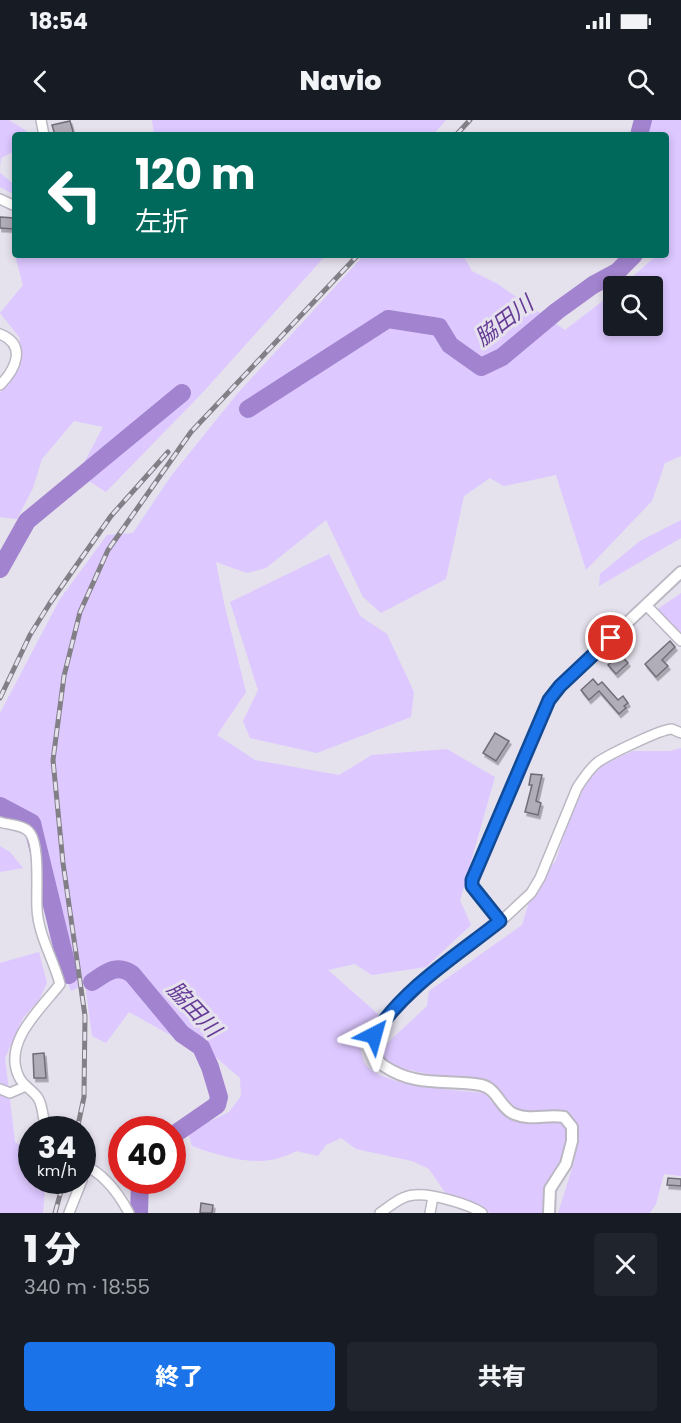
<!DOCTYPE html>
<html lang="ja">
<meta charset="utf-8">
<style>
:root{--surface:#171b24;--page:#20242c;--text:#f1f3f6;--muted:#9ea1a6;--accent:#1a73e8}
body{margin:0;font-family:Poppins,"Noto Sans JP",sans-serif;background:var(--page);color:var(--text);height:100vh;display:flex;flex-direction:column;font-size:22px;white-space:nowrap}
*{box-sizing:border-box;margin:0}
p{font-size:20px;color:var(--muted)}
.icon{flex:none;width:33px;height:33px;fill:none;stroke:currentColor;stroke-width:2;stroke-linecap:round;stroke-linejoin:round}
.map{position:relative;height:1093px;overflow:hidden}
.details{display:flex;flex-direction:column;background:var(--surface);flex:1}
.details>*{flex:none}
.banner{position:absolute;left:12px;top:12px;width:657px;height:126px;border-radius:6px;box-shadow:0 3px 9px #0003;background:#00695c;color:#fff;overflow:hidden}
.tools{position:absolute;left:603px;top:156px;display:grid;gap:12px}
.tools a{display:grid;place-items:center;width:60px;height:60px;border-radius:6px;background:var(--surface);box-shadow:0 3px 9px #0003;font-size:30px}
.speed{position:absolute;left:18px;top:996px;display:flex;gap:12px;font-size:30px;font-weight:700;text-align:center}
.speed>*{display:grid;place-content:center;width:78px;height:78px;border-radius:50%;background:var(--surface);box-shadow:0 3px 9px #0003;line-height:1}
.speed small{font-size:15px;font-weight:400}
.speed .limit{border:9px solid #d22;background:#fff;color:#111}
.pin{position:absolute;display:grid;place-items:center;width:51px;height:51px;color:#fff;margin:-26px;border:3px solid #fff;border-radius:50%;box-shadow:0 2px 6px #0007}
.me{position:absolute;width:66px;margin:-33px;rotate:39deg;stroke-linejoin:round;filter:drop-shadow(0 0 4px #0008)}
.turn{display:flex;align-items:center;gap:21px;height:126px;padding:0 24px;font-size:27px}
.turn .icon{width:78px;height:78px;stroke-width:2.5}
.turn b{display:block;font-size:42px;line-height:51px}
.round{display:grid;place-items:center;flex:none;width:63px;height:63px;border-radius:6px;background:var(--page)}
.headline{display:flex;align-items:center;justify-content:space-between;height:102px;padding:0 24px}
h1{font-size:36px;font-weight:800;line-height:45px}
.primary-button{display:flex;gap:12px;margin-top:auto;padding:12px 24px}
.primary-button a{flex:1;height:69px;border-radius:6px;background:var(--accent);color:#fff;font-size:24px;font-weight:800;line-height:69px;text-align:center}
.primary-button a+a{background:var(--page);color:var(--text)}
.status{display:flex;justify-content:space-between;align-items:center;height:42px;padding:0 30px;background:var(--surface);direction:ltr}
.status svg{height:16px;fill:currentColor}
header{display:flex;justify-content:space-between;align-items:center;height:78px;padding:0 24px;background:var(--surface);font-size:27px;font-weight:800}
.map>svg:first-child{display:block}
.green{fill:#ddc8ff}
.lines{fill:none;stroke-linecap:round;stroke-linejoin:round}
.river{stroke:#a283cf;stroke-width:18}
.building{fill:#b0acb8;stroke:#716d78;stroke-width:1.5;filter:url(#shadow)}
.minor-casing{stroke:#bbb7c3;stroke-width:12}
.tertiary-casing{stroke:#bbb7c3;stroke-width:14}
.minor{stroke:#fff;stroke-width:9}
.tertiary{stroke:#fff;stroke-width:10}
.rail-casing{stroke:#827f87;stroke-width:5}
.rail{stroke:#e5e1ed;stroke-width:3;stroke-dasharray:9;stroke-linecap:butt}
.route-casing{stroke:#114b97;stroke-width:15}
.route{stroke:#1a73e8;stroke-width:10}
.labels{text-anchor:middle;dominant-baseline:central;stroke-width:6;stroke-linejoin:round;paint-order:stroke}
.water-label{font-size:22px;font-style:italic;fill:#663c96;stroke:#e5e1ed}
</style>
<div class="status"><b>18:54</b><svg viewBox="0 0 49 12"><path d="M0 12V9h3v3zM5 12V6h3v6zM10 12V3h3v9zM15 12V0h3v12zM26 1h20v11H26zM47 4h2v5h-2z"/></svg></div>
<header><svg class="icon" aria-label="back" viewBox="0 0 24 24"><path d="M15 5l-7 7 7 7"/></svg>Navio<svg class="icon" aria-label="search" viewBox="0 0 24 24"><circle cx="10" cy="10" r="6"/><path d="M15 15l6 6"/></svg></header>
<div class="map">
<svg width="681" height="1093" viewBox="0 0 681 1093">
<defs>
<filter id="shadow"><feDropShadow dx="2" dy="3.5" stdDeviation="0" flood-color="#0004"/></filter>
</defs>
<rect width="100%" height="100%" fill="#e5e1ed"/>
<!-- green -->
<g class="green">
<polygon points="0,0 9,0 31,14 15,15 15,31 1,38 0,47"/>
<polygon points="152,0 446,0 433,15 154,15"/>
<path d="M 651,0 L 681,0 L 681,336 L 665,343 L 652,381 L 586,450 L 556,355 L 504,366 L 490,358 L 464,376 L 446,459 L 381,493 L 363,477 L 326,400 L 266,448 L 247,453 L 216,442 L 224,483 L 246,572 L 217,615 L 255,640 L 339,655 L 372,635 L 447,629 L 495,657 L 460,780 L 471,805 L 426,847 L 372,855 L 355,844 L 328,850 L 379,895 L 359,924 C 361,930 362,937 364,942 C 377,967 459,970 484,973 C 497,987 509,1005 531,1002 C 544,1001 551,1000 564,1004 L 569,1013 C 566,1021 565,1029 562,1036 C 551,1059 541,1065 544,1093 L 490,1093 L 474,1082 L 448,1077 L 429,1049 L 412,1041 L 356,1029 L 341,1018 L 326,1025 L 318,1036 L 296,1031 C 263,1050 226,1038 192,1026 L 188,1012 L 229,992 L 241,976 L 240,958 L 212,934 L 181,921 L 129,892 L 106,923 L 92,916 L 85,864 L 71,871 L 50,818 L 33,718 L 0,703 L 0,593 L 60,479 L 107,415 L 133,413 L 171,356 L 237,274 L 364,135 L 463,135 L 472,151 L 496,163 L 565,210 L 613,173 L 614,206 L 652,206 L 652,166 L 622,166 L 657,135 L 666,135 L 666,15 L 648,15 Z"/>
<polygon points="0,53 15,65 15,75 0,67"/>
<polygon points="15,130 15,135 326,135 205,270 106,372 78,354 103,307 74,301 42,339 33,368 17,399 0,397 0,273 17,245 20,218 0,193 23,165 14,132"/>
<polygon points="681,400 681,418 599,466 600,454 640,421"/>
<polygon points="329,434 360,496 387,514 414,572 411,597 317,633 250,618 243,601 258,570 230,482"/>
<polygon points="681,473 681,515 655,491"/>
<polygon points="681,628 681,1056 664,1054 656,1084 650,1093 558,1093 575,1039 577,1014 554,991 528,994 512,988 485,961 467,957 438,956 400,948 384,942 380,930 427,886 429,871 522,805 533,769 556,740 570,695 583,666 604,644 633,631 670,631"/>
<polygon points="0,726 10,732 23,748 0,752"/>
<polygon points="39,832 47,863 39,880 23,898 5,938 15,1022 31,1031 32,1060 44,1061 45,1071 43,1093 0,1093 0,843"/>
</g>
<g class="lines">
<!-- river -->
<g class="river">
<polyline points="639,15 643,0"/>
<polyline points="248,289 388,199 439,207 450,225 481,247 502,237 557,191 593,165 617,152 634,135"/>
<polyline points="0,449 27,401 182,273"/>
<polyline points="0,686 32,703 69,855"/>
<path d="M 92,862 C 106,853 117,843 132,854 L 182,914 L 201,927 L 210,947 L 219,977 L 217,985 L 172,1016"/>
<polyline points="139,1093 140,1060"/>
</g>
</g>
<!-- building -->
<g class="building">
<polygon points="70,1 74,15 55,15 52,5"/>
<polygon points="0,97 14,98 13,109 0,108"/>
<polygon points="670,521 675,527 662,540 668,546 656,557 645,544"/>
<polygon points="620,534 628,543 616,554 608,545"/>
<polygon points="593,559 598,565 602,562 618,580 623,576 628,583 624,586 626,588 619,594 599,571 589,580 581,570"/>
<polygon points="495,613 509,621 496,641 483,633"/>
<polygon points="531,654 542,655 536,681 541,683 538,695 525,692 532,665 529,665"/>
<polygon points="44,933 46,958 34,958 33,934"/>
<polygon points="668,1058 681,1059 681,1066 667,1065"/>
<polygon points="201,1083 213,1085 212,1093 200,1093"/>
</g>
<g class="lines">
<defs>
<g id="minor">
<polyline points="41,0 44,15"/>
<polyline points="0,79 15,86"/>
<path d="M 0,214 C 27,225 16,249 0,265"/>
<polyline points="646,485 681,521"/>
<path d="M 0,702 C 9,705 25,705 30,713 C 40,726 36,771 37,788 C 38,815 53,838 60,864 C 41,889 2,922 19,957 C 23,966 33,970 38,978 C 43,985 43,1000 46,1010"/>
<path d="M 500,802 L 531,773 L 540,758 L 577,668 C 583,659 589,649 598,642 C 608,635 661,609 672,609 C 674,610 679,612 681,613"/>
<polyline points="0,969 10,973 26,966"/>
<path d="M 82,1044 C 103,1053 119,1074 129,1093"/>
<polyline points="69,1093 82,1060"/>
<path d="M 380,1093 C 390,1086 401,1076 414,1075 C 430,1073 469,1084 482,1093"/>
<polyline points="430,1093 433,1077"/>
</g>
<path id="tertiary" d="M 549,1093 L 550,1069 L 566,1044 L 572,1021 L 572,1007 L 564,997 C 547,994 531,1001 514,994 C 500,988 497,968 481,965 C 446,959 417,968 384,946 C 375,940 370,923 375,913 C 379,904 388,896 395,889 C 426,855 464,829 500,802 L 472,766 L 472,760 L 549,580 L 560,566 L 681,452"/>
</defs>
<!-- minor casing -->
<use href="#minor" class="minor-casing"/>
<!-- tertiary casing -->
<use href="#tertiary" class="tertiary-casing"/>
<!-- minor -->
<use href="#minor" class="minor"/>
<!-- tertiary -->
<use href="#tertiary" class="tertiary"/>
<defs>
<g id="rail">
<polyline points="456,15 470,0"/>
<polyline points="0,578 30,515 50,483 111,396 168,332"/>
<polyline points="77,1010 84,977 85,896 63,743 53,640 64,556 80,492 108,430 191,312 358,135"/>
<polyline points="55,1093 64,1060"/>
</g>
</defs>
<!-- rail casing -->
<use href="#rail" class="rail-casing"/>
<!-- rail -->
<use href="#rail" class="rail"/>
</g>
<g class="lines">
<defs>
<path id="route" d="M 374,915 C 405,867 456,836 500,801 L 472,766 L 472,760 L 549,580 L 560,566 L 611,518"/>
</defs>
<!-- route casing -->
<use href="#route" class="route-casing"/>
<!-- route -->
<use href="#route" class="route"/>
</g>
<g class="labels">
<!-- water labels -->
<g class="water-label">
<text transform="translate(504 201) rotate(-37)">脇田川</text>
<text transform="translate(194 889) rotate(47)">脇田川</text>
</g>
</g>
</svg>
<div class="tools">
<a><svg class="icon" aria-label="search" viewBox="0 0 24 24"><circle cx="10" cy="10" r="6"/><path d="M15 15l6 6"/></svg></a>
</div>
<div class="speed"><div>34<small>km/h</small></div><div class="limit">40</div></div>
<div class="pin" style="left:611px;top:518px;background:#d93025"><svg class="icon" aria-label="arrive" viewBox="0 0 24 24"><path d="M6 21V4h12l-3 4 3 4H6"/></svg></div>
<svg class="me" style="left:374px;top:915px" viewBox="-20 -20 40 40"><path d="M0-17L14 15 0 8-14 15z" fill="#1a73e8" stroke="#fff" stroke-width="4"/></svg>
<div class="banner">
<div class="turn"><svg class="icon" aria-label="left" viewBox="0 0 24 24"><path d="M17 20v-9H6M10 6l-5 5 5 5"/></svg><div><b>120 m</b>左折</div></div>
</div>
</div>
<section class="details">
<div class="headline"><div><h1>1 分</h1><p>340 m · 18:55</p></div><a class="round"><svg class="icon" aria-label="close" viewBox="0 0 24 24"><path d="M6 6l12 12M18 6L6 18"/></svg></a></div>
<div class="primary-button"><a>終了</a><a>共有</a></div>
</section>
